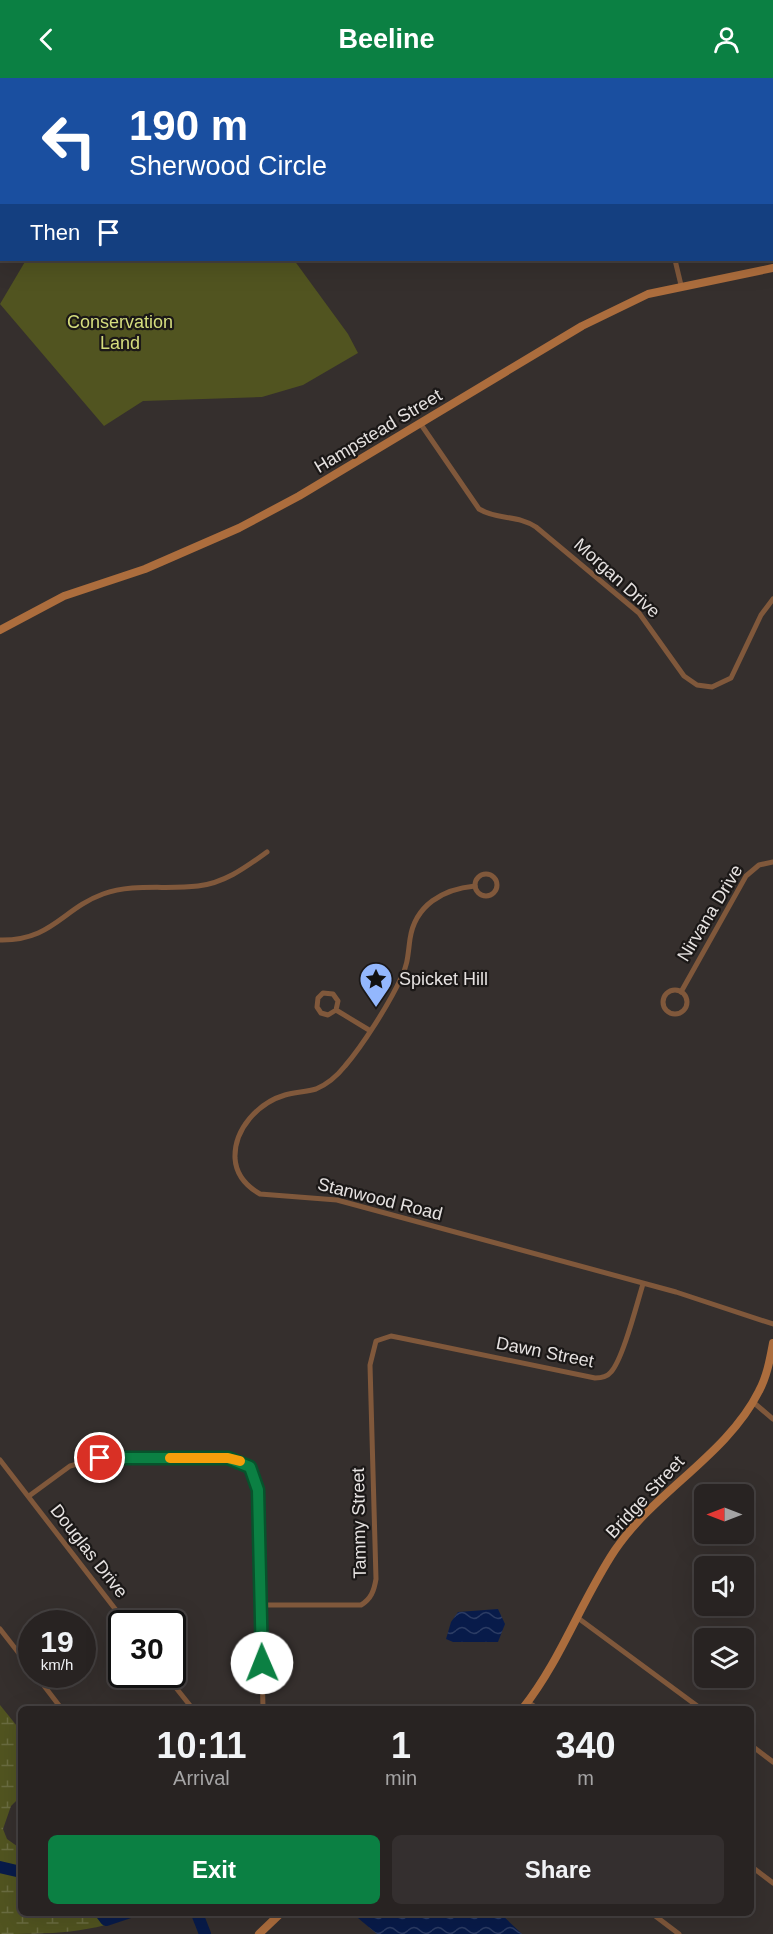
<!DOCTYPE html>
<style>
:root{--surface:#282322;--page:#342f2f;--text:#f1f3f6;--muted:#a5a4a5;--line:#444040;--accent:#0b8043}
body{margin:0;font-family:Arial,sans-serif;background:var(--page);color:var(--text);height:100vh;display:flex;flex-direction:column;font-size:22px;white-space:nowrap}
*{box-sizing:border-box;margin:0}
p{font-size:20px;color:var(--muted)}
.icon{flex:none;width:33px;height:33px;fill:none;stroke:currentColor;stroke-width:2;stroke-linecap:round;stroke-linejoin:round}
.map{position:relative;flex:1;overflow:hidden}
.drawer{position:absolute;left:18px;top:1628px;width:736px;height:210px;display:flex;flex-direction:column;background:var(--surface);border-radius:9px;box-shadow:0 6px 24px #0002,0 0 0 2px var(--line)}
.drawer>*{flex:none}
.top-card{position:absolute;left:0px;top:0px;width:774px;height:183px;box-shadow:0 6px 24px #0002,0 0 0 2px var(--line);background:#1a4fa0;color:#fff;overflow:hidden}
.needle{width:39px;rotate:270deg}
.fabs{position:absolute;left:694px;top:1406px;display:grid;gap:12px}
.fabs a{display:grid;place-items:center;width:60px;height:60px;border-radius:9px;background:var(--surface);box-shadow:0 6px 24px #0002,0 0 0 2px var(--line);font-size:30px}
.speed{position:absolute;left:18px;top:1532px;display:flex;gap:12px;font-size:30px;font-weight:700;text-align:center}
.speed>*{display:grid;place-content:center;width:78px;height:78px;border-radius:50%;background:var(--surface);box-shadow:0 6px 24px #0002,0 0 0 2px var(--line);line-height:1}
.speed small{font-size:15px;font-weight:400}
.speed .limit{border:3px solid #111;border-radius:9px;background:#fff;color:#111}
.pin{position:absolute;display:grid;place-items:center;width:51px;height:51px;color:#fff;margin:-26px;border:3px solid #fff;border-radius:50%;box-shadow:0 2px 6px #0007}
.me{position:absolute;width:66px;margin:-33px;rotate:359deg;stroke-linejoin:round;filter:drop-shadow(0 0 4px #0008)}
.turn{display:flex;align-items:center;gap:21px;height:126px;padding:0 30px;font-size:27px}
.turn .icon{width:78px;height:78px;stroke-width:2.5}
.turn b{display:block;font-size:42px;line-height:51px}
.then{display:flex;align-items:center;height:57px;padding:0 30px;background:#0003;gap:12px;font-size:22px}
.eta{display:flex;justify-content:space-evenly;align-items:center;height:102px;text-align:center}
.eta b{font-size:36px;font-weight:700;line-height:42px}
.primary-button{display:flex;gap:12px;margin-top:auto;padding:12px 30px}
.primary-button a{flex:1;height:69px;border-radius:9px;background:var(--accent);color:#fff;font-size:24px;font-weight:700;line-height:69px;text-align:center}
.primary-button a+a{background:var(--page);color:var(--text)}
header{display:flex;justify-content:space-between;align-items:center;height:78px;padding:0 30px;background:var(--accent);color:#fff;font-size:27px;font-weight:700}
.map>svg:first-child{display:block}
.wetland{fill:url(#wetland-marsh)}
.park{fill:#515420}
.water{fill:url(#water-waves)}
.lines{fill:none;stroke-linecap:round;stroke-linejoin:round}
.river{stroke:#081b4a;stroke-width:12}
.street{stroke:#80583b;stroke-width:5}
.secondary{stroke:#ac6d3d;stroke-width:8}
.route-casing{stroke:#07532c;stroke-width:15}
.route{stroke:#0b8043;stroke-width:10}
.slow{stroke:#f59e0b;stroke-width:10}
.labels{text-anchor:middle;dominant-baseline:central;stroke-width:4.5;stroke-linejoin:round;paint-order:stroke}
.park-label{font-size:18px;fill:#d5dd7d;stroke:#1b1817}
.street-label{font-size:18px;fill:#e6e2e1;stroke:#1b1817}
.poi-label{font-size:18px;fill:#e6e2e1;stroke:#1b1817;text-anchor:start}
</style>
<header><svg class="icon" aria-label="back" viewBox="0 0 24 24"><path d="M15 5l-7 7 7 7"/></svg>Beeline<svg class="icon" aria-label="person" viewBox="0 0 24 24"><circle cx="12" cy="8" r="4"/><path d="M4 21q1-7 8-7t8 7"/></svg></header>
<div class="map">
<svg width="773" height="1856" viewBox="0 0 773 1856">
<defs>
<pattern id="wetland-marsh" width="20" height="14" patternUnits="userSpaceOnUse" patternTransform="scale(1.5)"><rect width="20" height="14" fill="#515420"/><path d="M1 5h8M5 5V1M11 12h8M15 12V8" fill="none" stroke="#6a6c40"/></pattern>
<pattern id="water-waves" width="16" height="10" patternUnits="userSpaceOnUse" patternTransform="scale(1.5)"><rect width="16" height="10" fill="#081b4a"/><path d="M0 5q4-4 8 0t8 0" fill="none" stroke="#2c3c64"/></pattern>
</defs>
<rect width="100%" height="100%" fill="#352f2d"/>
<!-- wetland -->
<path class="wetland" d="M 0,1627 L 21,1653 L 21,1718 L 11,1728 L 3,1751 L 7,1761 L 21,1771 L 21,1834 L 134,1835 C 99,1856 44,1856 0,1856 Z"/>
<!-- park -->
<polygon class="park" points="26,182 294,182 348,256 358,275 303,307 262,319 143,323 104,348 0,226"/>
<!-- water -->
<g class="water">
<polygon points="498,1531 505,1546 498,1564 453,1564 446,1561 451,1544 458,1534"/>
<polygon points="352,1835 500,1835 522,1856 377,1856"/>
</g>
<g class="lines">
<!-- river -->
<g class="river">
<polyline points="0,1789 21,1794"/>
<polyline points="100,1834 106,1842 130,1834"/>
<polyline points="200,1834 198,1838 205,1856"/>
</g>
<!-- street -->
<g class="street">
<polyline points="635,2 636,0"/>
<polyline points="675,182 681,207"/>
<path d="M 420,345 L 479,431 C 497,442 519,437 536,449 L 639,535 L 684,598 L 697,607 L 712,609 L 731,600 L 761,537 L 773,521"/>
<circle cx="486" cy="807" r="11"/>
<path d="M 475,808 C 443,811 415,827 410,861 C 408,875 408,887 401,900 C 389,926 363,967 345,988 C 337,998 328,1006 316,1011 C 306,1014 295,1014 285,1017 C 258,1025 234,1051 235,1080 C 236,1097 246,1108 260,1116 L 337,1122 L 676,1214 L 773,1246"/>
<path d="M 0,862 C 52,863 62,831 103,816 C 134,805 166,812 198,808 C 225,805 246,789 267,774"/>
<circle cx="675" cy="924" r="12"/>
<polyline points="681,914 746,798 759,787 773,784"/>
<polyline points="336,932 338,923 333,916 323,915 318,920 317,929 321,935 328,937 336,932 369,952"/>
<polyline points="753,1324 773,1341"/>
<polyline points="0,1382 126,1545"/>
<polyline points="29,1418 70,1388 100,1380 228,1380 250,1389 258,1412 263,1630"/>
<path d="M 262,1527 L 361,1527 C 371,1521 374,1513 376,1501 L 370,1287 L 376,1263 L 391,1258 L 406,1261 L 595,1300 C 601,1300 607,1299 611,1294 C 623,1281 637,1225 643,1206"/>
<polyline points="578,1540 700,1630"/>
<polyline points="0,1551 32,1592"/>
<polyline points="35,1596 61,1630"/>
<polyline points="165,1596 192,1630"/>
<polyline points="528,1624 537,1630"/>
<polyline points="752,1668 773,1684"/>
<polyline points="752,1789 773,1805"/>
<polyline points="650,1834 679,1856"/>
</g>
<!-- secondary -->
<g class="secondary">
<polyline points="28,2 29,0"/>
<polyline points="0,49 2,46"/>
<polyline points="0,552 64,518 145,491 239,450 299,418 582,248 648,216 773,190"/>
<path d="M 523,1630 C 561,1582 581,1523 615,1472 C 655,1413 727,1377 759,1313 C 767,1298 770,1281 773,1265"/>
<polyline points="259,1856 282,1834"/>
</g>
</g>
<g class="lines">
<defs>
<polyline id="route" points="100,1380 228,1380 250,1389 258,1412 262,1585"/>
</defs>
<!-- route casing -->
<use href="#route" class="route-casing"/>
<!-- route -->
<use href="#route" class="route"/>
<!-- slow -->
<polyline class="slow" points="170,1380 228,1380 240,1383"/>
</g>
<!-- icons -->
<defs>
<symbol id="sight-pin" viewBox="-11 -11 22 30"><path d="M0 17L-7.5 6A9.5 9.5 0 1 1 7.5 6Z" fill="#93b7fd" stroke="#1b1817"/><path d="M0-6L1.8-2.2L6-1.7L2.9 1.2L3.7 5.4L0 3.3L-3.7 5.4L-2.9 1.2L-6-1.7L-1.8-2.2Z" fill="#111"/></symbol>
</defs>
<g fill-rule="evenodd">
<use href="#sight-pin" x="357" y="882" width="38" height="52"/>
</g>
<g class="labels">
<!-- park labels -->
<g class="park-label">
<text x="120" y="244">Conservation<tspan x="120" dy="21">Land</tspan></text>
</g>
<!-- street labels -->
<g class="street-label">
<text transform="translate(378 353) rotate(-31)">Hampstead Street</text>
<text transform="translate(617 500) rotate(42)">Morgan Drive</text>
<text transform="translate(710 835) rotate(-59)">Nirvana Drive</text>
<text transform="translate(380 1121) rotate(14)">Stanwood Road</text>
<text transform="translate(545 1274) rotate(11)">Dawn Street</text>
<text transform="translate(645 1419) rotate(-47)">Bridge Street</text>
<text transform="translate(359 1445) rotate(-91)">Tammy Street</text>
<text transform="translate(89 1473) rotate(52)">Douglas Drive</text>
</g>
<!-- poi labels -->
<g class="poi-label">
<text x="399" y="901">Spicket Hill</text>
</g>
</g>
</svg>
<div class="fabs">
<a><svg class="needle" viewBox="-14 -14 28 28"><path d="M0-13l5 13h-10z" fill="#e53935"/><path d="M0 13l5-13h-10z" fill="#a5a4a5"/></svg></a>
<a><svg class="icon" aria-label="sound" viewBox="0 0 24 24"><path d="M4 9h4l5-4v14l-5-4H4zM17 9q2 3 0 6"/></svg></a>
<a><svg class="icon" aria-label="layers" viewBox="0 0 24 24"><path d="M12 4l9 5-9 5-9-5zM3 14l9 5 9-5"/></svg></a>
</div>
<div class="speed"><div>19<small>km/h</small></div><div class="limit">30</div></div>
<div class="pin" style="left:100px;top:1380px;background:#d93025"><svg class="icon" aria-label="arrive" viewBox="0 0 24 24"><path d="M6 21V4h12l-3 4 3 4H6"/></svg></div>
<svg class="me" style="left:262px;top:1585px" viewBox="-20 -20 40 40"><circle r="19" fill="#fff"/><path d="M0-13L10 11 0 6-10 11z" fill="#0b8043"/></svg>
<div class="top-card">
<div class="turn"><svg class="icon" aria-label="left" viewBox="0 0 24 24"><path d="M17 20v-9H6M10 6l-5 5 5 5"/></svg><div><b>190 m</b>Sherwood Circle</div></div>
<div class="then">Then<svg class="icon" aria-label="arrive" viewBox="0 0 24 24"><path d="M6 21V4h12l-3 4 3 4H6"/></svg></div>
</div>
<section class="drawer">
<div class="eta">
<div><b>10:11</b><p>Arrival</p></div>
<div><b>1</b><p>min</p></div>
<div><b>340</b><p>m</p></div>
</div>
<div class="primary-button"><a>Exit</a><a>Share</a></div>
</section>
</div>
